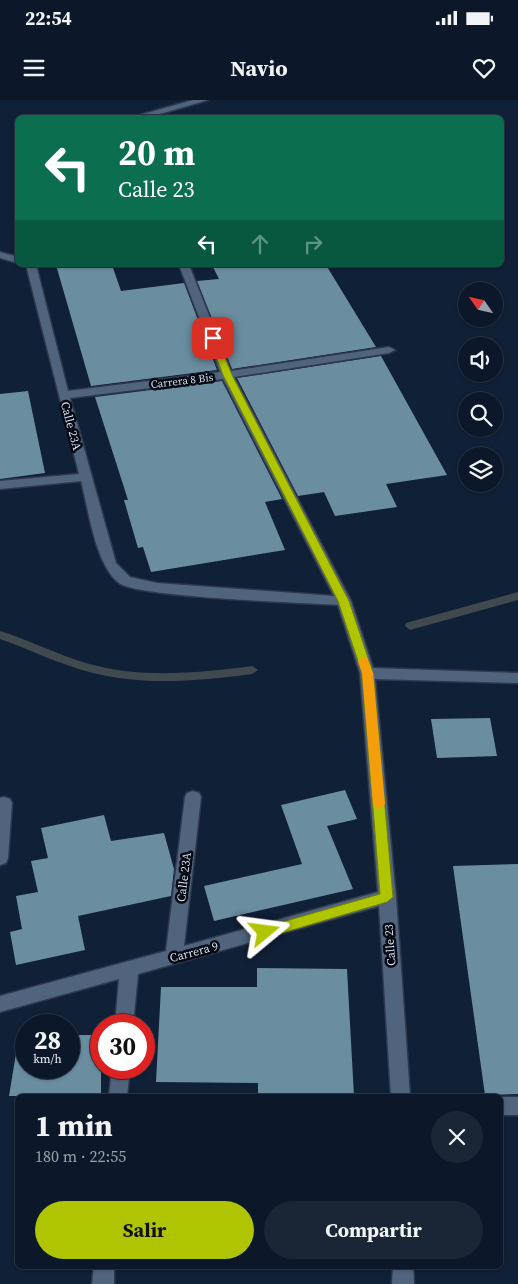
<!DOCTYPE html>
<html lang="es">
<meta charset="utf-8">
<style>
:root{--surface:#0c1829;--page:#1a2535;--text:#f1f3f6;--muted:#9aa0a8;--line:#2c3746;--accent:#b0c502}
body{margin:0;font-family:"Source Serif 4",serif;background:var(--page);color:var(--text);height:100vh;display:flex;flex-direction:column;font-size:19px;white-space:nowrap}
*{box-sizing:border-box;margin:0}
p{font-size:16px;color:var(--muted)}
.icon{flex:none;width:28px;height:28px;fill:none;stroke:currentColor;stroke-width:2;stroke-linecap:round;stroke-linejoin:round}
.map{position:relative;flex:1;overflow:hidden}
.sheet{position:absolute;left:15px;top:994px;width:488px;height:175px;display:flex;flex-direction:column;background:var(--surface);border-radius:8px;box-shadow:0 1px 4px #0004,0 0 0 1px var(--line)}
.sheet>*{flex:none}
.hud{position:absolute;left:15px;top:15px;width:489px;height:152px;border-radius:8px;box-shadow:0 1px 4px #0004,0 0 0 1px var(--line);background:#0b6e4f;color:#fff;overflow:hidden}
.needle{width:32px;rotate:304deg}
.controls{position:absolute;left:458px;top:182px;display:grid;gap:10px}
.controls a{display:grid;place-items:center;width:45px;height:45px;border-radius:50%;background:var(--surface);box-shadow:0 1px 4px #0004,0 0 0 1px var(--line);font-size:25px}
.speed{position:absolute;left:15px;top:914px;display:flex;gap:10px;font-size:25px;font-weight:700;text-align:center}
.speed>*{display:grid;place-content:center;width:65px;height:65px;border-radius:50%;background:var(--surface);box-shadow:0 1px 4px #0004,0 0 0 1px var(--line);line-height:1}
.speed small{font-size:12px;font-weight:400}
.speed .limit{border:8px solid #d22;background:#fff;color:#111}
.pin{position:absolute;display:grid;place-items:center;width:42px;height:42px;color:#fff;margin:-21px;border-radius:10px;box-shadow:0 2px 8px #0006}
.me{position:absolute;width:55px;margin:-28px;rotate:74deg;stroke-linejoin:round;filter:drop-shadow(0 0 4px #0008)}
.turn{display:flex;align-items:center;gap:18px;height:105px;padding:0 20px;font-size:22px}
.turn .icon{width:65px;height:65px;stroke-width:2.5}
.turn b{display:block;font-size:35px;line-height:42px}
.lanes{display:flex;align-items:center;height:48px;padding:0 20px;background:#0003;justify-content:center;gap:25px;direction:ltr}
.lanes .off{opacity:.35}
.round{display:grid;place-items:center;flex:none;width:52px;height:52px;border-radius:26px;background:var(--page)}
.headline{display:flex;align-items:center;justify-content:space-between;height:85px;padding:0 20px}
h1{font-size:30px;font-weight:700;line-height:38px}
.primary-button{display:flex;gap:10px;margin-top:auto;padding:10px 20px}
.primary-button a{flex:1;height:58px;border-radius:30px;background:var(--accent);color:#111;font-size:20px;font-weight:700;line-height:58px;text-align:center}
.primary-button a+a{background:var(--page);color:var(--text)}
.status{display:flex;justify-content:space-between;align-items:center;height:35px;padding:0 25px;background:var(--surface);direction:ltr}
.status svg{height:14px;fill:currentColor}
header{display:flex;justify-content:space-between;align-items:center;height:65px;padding:0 20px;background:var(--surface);font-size:22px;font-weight:700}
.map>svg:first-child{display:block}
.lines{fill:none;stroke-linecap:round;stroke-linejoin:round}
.stream{fill:#40494e;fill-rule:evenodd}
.building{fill:#6a8ea0}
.street-casing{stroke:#2f384b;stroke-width:3}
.street{fill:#51647e;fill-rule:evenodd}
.route{fill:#b0c502;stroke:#728001}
.slow{fill:#f59e0b}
.labels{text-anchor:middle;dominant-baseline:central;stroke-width:5;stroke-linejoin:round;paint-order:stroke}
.far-street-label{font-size:11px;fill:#d4deee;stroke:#040a14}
.street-label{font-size:12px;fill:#d4deee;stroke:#040a14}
</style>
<div class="status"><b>22:54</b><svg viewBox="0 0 49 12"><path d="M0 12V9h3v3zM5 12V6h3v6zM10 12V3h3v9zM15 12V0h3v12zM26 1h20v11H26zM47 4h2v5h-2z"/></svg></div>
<header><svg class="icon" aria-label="menu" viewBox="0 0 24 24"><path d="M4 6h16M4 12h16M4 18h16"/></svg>Navio<svg class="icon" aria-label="heart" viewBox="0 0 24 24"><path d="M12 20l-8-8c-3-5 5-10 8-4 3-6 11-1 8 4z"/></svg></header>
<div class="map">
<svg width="518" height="1184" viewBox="0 0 518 1184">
<rect width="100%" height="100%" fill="#102037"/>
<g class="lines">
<!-- stream -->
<g class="stream">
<polygon points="518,492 518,500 410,530 405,526 406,523"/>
<path d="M 0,531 C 29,540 56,554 86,563 C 140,579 197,573 252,566 L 258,570 L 252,574 C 199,581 146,586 93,573 C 61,565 31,550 0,539 Z"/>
</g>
</g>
<!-- building -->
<g class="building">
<polygon points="56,165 112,165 121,191 184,183 217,270 91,286"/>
<polygon points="212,165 326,165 376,247 232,269 197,181 219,179"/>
<polygon points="381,256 447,375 386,384 397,407 335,416 324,392 298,396 237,278"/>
<polygon points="222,281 282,399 265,402 285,450 151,472 143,447 138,448 124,400 128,400 95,297"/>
<polygon points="28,291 45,373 0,379 0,294"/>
<polygon points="490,618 497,656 437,658 431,619"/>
<polygon points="345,690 357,719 327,726 353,789 214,821 204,786 302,764 281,705"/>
<polygon points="104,715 111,741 164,733 174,769 171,796 78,816 85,850 16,865 10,832 22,829 16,796 38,792 31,761 48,758 41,728"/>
<polygon points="518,764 518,994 485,995 453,766"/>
<polygon points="257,868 347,869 354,996 258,996 258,983 156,982 161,887 257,887"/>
<polygon points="19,935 26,935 26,968 69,968 69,935 101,935 101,996 9,996"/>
</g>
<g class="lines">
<defs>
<g id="street">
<polygon points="193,0 208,0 146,18 129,18"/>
<polygon points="0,152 18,157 18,163 0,158"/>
<path d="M 26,165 L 36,165 L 68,291 L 220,272 L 179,165 L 189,165 L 231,271 L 389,247 L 395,250 L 389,253 L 234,277 L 351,501 L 373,568 L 518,573 L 518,583 L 375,579 L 396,797 L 410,996 L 391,996 L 379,806 L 138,874 L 133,925 L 115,925 L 119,879 L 0,912 L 0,896 L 166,851 L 185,697 L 187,693 L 193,691 L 199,693 L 201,697 L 184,846 L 378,792 L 360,573 L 338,505 C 305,503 136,497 119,483 C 95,464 89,411 81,381 L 0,389 L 0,381 L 79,374 ZM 223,279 L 334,496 L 157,483 L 130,477 L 116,463 L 70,298 Z"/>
<polygon points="4,697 10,699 12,703 8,758 6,763 0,765 0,698"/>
<polygon points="112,968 130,968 127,996 109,996"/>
<rect x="500" y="997" width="18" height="18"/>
<polygon points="94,1166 114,1166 114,1184 92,1184"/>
<polygon points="393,1166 413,1166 414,1184 392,1184"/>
</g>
</defs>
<!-- street casing -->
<use href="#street" class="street-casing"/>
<!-- street -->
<use href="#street" class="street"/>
</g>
<!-- route -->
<polygon class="route" points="213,236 217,238 232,275 349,501 373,573 393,797 387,802 265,838 261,836 259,832 261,828 380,794 362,573 338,501 223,275 209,238"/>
<!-- slow -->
<polygon class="slow" points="363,557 367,558 373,573 385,704 379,709 373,704 362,573 358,561"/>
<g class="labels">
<!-- far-street labels -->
<g class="far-street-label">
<text transform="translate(182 281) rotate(-7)">Carrera 8 Bis</text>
</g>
<!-- street labels -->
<g class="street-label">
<text transform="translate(71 326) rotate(75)">Calle 23A</text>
<text transform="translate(184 777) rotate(-83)">Calle 23A</text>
<text transform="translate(390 845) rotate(-94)">Calle 23</text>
<text transform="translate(194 852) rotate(-15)">Carrera 9</text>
</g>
</g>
</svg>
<div class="controls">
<a><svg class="needle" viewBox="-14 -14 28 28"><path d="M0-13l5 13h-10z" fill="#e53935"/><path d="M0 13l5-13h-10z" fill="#9aa0a8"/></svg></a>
<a><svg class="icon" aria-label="sound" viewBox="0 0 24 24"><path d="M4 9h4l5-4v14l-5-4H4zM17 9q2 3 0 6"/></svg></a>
<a><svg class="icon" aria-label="search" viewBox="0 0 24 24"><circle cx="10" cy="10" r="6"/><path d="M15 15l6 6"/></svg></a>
<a><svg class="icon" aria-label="layers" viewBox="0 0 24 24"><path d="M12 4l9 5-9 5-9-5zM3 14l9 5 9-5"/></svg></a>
</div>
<div class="speed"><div>28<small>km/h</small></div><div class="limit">30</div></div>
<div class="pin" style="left:213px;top:238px;background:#d93025"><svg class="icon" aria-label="arrive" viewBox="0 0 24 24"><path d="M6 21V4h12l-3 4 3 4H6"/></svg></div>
<svg class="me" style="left:265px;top:832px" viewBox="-20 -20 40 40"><path d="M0-17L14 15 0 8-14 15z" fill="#b0c502" stroke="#fff" stroke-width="4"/></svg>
<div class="hud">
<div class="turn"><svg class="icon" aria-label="left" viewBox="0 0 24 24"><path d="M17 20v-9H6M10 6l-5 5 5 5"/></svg><div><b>20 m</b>Calle 23</div></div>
<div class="lanes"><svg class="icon" aria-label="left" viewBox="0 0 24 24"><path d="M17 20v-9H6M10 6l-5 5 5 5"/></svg><svg class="icon off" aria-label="ahead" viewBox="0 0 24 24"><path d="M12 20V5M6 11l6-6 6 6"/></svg><svg class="icon off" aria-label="right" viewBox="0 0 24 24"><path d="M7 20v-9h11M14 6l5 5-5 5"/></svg></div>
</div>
<section class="sheet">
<div class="headline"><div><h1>1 min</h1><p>180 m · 22:55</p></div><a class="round"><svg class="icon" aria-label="close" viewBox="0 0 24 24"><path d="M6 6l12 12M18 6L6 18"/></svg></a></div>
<div class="primary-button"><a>Salir</a><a>Compartir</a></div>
</section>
</div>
